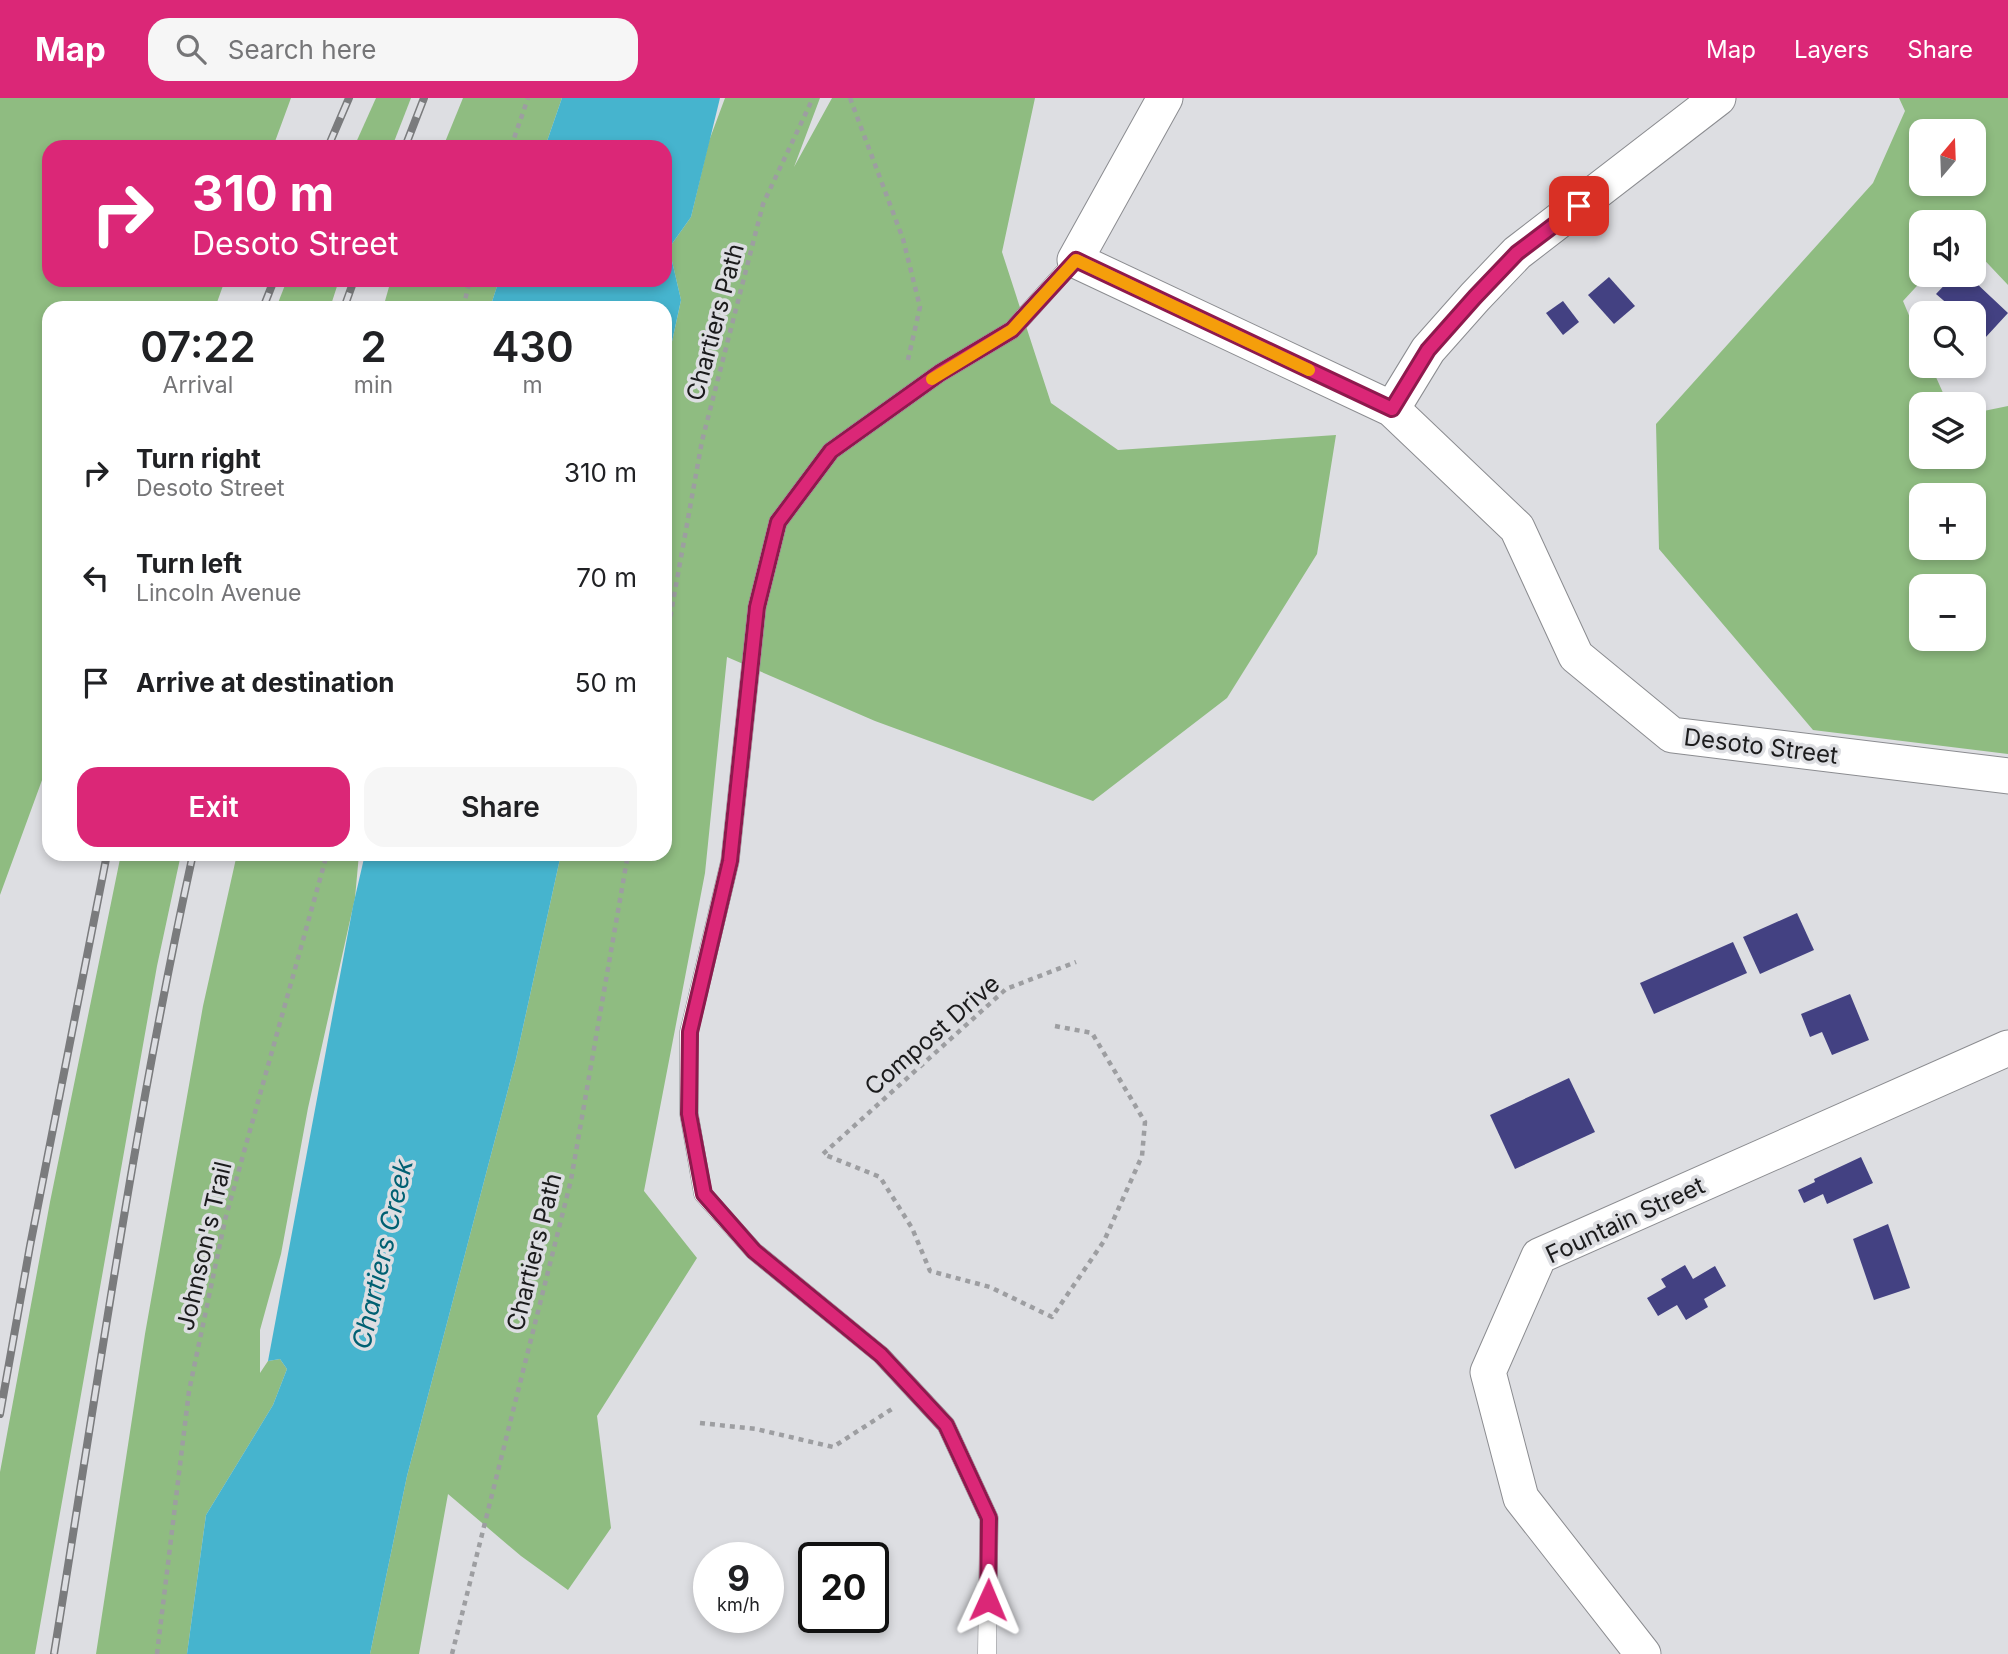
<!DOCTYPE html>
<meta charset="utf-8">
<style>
:root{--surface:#fff;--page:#f6f6f6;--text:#202124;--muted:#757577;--accent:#db2777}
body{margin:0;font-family:Inter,sans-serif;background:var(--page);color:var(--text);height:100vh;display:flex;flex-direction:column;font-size:26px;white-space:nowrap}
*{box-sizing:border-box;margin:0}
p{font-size:23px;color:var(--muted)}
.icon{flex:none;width:38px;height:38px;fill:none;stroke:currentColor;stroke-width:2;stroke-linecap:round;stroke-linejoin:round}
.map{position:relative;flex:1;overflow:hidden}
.panel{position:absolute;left:42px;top:203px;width:630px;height:560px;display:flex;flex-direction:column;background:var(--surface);border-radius:21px;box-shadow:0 4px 10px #0003}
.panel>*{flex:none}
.guide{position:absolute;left:42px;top:42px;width:630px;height:147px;border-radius:21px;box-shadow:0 4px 10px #0003;background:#db2777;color:#fff;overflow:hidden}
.needle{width:46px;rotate:19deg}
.fabs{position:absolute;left:1909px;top:21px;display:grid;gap:14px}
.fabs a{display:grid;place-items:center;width:77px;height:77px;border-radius:14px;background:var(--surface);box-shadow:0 4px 10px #0003;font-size:35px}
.speed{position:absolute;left:693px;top:1444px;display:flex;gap:14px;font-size:35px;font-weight:700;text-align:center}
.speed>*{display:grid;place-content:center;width:91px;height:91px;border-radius:50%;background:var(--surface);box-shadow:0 4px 10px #0003;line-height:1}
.speed small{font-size:18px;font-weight:400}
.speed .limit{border:4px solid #111;border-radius:10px;background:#fff;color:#111}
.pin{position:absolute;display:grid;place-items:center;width:60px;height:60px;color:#fff;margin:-30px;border-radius:14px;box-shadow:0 4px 10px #0006}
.me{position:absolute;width:77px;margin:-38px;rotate:1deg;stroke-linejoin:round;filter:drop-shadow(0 0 5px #0008)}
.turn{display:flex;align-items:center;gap:24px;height:147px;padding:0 35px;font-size:32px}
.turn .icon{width:91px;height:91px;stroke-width:2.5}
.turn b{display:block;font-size:49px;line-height:60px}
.eta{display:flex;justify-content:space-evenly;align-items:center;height:119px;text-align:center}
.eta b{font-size:42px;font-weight:600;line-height:49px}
.cta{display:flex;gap:14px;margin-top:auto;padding:14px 35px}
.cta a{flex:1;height:80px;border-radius:21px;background:var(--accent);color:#fff;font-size:28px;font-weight:600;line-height:80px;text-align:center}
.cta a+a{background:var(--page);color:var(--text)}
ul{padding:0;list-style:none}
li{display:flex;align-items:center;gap:21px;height:105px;padding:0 35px}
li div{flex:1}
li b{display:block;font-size:26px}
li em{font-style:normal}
header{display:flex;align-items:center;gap:42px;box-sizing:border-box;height:98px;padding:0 35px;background:var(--accent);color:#fff}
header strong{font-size:33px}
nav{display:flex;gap:38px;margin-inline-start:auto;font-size:24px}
.search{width:490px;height:63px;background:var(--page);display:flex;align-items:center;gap:18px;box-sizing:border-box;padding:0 24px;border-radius:21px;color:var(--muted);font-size:26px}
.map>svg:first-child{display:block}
.green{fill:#8fbc81;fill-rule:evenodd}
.water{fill:#46b4ce}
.building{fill:#434182}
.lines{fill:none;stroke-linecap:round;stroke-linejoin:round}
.service-casing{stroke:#8b8c90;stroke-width:19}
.minor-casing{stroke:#8b8c90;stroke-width:37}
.path{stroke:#9d9ea1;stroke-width:4.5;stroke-dasharray:5 5;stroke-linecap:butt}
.service{stroke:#fff;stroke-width:18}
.minor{stroke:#fff;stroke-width:35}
.rail-casing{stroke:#7a7b7d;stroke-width:8}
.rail{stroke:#dddee2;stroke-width:5;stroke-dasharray:16;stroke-linecap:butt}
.route-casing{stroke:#8e194d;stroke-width:18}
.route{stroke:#db2777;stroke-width:12}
.slow{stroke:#f59e0b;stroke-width:12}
.labels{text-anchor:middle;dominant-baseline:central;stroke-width:7;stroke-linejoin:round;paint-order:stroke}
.street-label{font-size:24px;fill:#1b1b1c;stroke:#dddee2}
.water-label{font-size:26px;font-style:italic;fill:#006072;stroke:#dddee2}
</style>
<header>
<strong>Map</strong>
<div class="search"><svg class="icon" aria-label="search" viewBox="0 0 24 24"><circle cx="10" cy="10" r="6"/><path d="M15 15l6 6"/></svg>Search here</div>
<nav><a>Map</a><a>Layers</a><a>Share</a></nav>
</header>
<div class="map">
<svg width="2008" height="1556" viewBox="0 0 2008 1556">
<rect width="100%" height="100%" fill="#dddee2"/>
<!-- green -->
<g class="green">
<polygon points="0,0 291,0 273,49 49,49 49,182 225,182 215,210 49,210 49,663 0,797"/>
<polygon points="376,0 411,0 392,49 354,49"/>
<polygon points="463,0 562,0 545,49 443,49"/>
<polygon points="725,0 820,0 794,69 832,0 1035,0 1002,154 1051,305 1118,352 1336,337 1317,456 1227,600 1093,703 875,623 727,559 705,775 644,1093 697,1160 597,1318 611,1430 568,1492 521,1458 448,1396 419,1556 370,1556 407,1378 516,961 561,756 665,756 665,276 681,202 669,150 691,119 709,43"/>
<path d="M 1899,0 L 2008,0 L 2008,187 L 1974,151 L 1974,124 L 1922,124 L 1922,177 L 1927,177 L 1903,203 L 1921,246 L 1922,268 L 1931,268 L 1948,306 L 1922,306 L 1922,359 L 1974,359 L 1974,315 L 2008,308 L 2008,656 L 1813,632 L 1659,451 L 1656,326 L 1873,85 L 1905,13 ZM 1922,33 L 1974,33 L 1974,86 L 1922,86 ZM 1974,397 L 1974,450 L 1922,450 L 1922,397 ZM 1974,488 L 1974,541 L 1922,541 L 1922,488 Z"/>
<polygon points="287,182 339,182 330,210 276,210"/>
<polygon points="391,182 499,182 490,210 383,210"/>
<polygon points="121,756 181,756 157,868 35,1556 0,1556 0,1374 50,1104"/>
<polygon points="237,756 359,756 355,800 308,1010 281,1156 260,1232 260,1275 268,1263 280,1261 287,1271 273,1307 206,1417 187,1556 96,1556 145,1236 203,908"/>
</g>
<!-- water -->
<g class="water">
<polygon points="562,0 720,0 691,119 669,150 681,202 665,276 665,210 490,210 499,182 665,182 665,49 545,49"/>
<polygon points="365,756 561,756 516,961 407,1378 370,1556 187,1556 206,1417 273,1307 287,1271 280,1261 268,1263 353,808"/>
</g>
<!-- building -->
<g class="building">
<polygon points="1974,172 1981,178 1975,184 2008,215 1974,252 1974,215 1943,215 1950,208 1936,196 1954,177 1974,177"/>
<polygon points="1609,179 1635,208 1614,226 1588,197"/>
<polygon points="1563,203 1579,224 1563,237 1546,215"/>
<polygon points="1797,815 1814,852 1760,876 1743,839"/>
<polygon points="1733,844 1747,875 1654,916 1640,885"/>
<polygon points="1850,896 1869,942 1832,957 1822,934 1810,939 1801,916"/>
<polygon points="1569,980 1595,1034 1515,1071 1490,1017"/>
<polygon points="1861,1059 1873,1085 1827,1106 1823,1096 1804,1105 1798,1092 1815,1084 1814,1081"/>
<polygon points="1888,1126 1910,1190 1874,1202 1853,1141"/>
<polygon points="1685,1167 1693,1181 1715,1168 1726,1188 1704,1201 1708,1209 1686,1222 1677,1207 1658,1218 1647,1200 1666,1189 1661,1181"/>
</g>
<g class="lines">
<defs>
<polyline id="service" points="987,1556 989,1420 946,1327 881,1257 754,1153 703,1096 689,1016 689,934 730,763 757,509 778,424 831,353 940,275 1012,232 1075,162"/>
<g id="minor">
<polyline points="1165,0 1075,162 1392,311 1517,430 1576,558 1672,637 2008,678"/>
<polyline points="1392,311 1428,252 1475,199 1517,155 1718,0"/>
<polyline points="1643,1556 1521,1400 1488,1274 1539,1158 2008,950"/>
</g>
</defs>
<!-- service casing -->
<use href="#service" class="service-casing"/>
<!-- minor casing -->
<use href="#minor" class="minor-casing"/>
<!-- path -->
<g class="path">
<polyline points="850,0 903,141 920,209 907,266"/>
<polyline points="511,49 528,0"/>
<polyline points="463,210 470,182"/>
<polyline points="665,548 702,343 763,106 813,0"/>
<polyline points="1055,928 1092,935 1145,1024 1142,1058 1104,1143 1052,1219 990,1189 930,1173 912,1130 880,1079 823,1056 1006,891 1076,864"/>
<polyline points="700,1325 756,1331 833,1349 895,1309"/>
<polyline points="157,1556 189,1293 225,1122 327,756"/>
<polyline points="452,1556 571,1082 628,756"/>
</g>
<!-- service -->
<use href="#service" class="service"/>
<!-- minor -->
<use href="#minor" class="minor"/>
<defs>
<g id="rail">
<polyline points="328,49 349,0"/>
<polyline points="405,49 424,0"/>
<polyline points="263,210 274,182"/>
<polyline points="344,210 354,182"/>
<polyline points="0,1316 30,1148 107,756"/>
<path d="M 54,1556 C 97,1289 135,1020 193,756"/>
</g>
</defs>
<!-- rail casing -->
<use href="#rail" class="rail-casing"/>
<!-- rail -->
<use href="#rail" class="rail"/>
</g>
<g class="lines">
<defs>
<polyline id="route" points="988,1502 989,1420 946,1327 881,1257 754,1153 704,1096 689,1016 690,934 730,763 757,509 778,424 831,353 940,275 1012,232 1076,162 1392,311 1428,252 1475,199 1517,155 1579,108"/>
</defs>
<!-- route casing -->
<use href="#route" class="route-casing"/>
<!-- route -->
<use href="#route" class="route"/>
<!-- slow -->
<polyline class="slow" points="932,281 1012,232 1076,162 1309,272"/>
</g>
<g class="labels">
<!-- street labels -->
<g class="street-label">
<text transform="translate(715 224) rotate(-75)">Chartiers Path</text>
<text transform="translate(1761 648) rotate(7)">Desoto Street</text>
<text transform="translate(932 937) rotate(-41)">Compost Drive</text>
<text transform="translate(1625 1122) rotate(-25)">Fountain Street</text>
<text transform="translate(204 1148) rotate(-77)">Johnson's Trail</text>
<text transform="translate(534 1154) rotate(-76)">Chartiers Path</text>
</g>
<!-- water labels -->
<g class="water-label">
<text transform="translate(382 1156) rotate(-77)">Chartiers Creek</text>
</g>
</g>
</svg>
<div class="fabs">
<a><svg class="needle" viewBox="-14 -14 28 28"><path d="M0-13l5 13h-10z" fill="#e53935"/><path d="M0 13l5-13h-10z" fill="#757577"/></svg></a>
<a><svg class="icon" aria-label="sound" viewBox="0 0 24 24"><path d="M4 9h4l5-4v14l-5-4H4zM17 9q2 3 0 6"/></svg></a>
<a><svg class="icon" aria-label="search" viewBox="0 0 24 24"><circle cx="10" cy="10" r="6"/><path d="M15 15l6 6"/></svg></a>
<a><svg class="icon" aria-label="layers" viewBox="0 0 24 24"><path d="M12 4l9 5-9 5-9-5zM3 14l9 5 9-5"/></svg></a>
<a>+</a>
<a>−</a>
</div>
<div class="speed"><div>9<small>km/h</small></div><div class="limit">20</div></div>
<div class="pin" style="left:1579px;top:108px;background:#d93025"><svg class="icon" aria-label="arrive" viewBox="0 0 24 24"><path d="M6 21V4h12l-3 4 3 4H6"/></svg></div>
<svg class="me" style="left:988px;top:1502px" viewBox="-20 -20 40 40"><path d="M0-17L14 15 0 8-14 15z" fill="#db2777" stroke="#fff" stroke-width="4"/></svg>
<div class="guide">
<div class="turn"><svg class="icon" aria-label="right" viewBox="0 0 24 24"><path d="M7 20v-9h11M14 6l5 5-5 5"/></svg><div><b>310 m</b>Desoto Street</div></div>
</div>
<section class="panel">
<div class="eta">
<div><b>07:22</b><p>Arrival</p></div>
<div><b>2</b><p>min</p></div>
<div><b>430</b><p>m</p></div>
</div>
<ul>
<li><svg class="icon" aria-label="right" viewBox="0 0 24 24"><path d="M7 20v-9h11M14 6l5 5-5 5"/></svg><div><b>Turn right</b><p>Desoto Street</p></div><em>310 m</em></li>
<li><svg class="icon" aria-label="left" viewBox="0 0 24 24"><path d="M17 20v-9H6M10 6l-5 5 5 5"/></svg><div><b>Turn left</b><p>Lincoln Avenue</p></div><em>70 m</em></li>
<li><svg class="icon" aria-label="arrive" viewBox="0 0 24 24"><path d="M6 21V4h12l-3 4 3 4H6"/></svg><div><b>Arrive at destination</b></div><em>50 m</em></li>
</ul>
<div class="cta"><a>Exit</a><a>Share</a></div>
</section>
</div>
